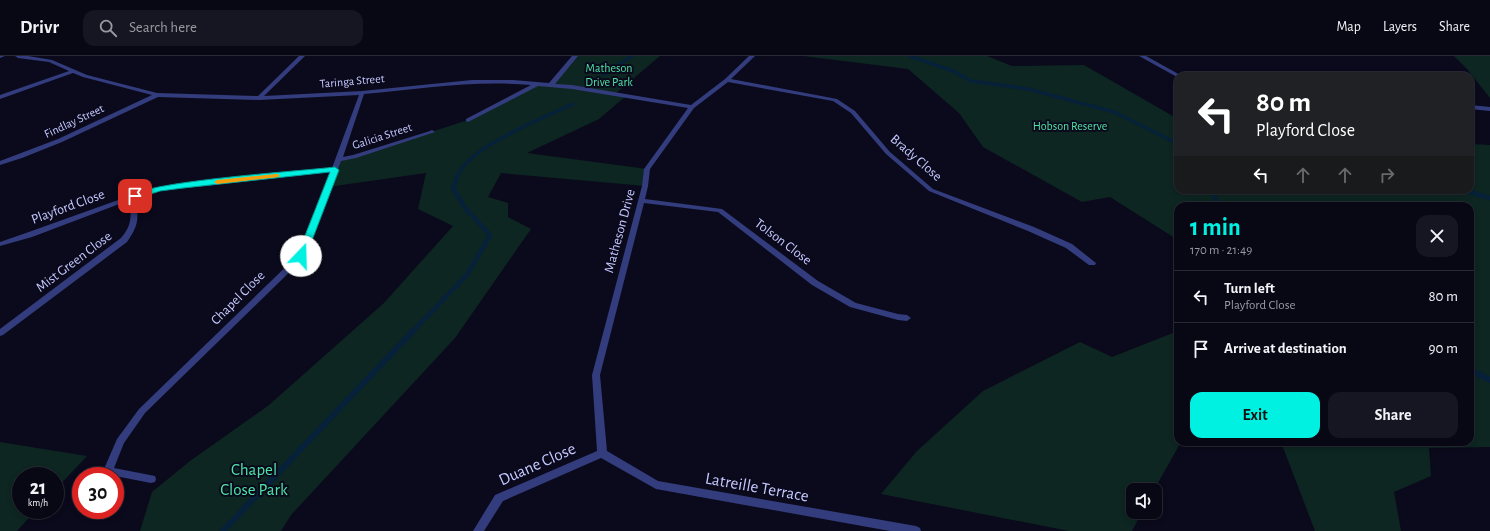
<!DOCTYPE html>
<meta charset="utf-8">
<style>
:root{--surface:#080815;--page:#161622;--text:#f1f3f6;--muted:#989aa0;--line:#292934;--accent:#00f0e1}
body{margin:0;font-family:"Alegreya Sans",sans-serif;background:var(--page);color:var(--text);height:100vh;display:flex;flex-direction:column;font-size:15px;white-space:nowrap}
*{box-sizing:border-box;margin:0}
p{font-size:13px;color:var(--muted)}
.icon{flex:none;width:22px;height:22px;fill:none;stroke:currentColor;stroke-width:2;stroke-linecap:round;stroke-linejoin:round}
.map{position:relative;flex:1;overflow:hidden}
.side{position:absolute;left:1174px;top:146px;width:300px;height:244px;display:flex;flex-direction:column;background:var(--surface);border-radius:12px;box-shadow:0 2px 6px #0003,0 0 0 1px var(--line)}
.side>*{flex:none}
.hud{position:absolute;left:1174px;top:16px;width:300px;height:122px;border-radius:12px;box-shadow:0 2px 6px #0003,0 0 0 1px var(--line);background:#202124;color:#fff;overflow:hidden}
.buttons{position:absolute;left:1126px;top:427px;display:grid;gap:8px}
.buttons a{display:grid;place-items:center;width:36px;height:36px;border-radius:8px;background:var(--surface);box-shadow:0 2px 6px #0003,0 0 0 1px var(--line);font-size:20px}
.speed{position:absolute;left:12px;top:411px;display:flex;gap:8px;font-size:20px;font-weight:700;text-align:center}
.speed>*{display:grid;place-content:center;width:52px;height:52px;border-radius:50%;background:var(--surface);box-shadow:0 2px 6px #0003,0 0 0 1px var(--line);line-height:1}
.speed small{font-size:10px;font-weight:400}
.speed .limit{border:6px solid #d22;background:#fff;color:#111}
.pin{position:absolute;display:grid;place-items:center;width:34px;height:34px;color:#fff;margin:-17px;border-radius:8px;box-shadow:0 2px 6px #0006}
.me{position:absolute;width:44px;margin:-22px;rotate:21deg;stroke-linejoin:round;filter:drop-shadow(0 0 3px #0008)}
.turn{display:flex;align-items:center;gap:14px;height:84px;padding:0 16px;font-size:18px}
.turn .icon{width:52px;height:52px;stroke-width:2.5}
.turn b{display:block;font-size:28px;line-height:34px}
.lanes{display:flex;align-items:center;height:38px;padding:0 16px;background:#0003;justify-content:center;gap:20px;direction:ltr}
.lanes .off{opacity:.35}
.round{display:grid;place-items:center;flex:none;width:42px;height:42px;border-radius:12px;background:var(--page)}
.overview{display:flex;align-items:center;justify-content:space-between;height:68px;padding:0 16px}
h1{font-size:24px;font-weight:600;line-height:30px;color:var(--accent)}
.button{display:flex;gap:8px;margin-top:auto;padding:8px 16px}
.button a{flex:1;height:46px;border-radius:12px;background:var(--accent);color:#111;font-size:16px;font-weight:600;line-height:46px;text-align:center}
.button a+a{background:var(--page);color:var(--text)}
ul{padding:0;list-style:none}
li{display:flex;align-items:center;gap:12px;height:52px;padding:0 16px;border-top:1px solid var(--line)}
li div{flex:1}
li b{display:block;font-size:15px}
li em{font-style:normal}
header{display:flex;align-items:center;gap:24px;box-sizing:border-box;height:56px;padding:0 20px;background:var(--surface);border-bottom:1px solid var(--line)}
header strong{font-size:19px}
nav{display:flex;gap:22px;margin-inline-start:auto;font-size:14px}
.search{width:280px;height:36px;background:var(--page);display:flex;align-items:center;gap:10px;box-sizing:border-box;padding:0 14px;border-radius:12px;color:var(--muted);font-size:15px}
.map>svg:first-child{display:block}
.green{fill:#0d2621}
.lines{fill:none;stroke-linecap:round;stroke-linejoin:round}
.stream-far2{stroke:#062139;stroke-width:3.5}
.stream-far1{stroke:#062139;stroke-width:4.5}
.stream{stroke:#062139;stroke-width:6}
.minor{fill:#333c7d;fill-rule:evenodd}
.route{fill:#00f0e1;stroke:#009c92}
.slow{fill:#f59e0b}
.labels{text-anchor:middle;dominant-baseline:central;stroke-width:4;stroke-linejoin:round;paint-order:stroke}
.far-park-label{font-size:12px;fill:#4ee3a5;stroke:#0a0a1c}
.far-street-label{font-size:12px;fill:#c5c8ff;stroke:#0a0a1c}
.street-label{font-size:14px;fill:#c5c8ff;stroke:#0a0a1c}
.near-street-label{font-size:17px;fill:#c5c8ff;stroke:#0a0a1c}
.near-park-label{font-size:17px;fill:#4ee3a5;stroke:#0a0a1c}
</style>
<header>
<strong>Drivr</strong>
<div class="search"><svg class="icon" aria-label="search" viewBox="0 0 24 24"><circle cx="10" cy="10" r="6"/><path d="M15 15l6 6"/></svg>Search here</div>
<nav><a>Map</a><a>Layers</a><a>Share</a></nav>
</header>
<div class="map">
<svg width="1490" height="475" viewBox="0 0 1490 475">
<rect width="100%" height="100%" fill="#0a0a1c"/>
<!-- green -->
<g class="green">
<polygon points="575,0 660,0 615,38 626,40 599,63 527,97 647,113 645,130 501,117 488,141 508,147 508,161 531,173 455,282 291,459 281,475 140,475 152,436 190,405 269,349 384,247 453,170 418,153 426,117 328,131 338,104 354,101 468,64 538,28 551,29"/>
<polygon points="803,0 987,0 1012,10 1084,9 1178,63 1178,134 1470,134 1470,88 1490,89 1490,391 1429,392 1431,420 1394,436 1401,475 1315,475 1281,386 1470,386 1470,150 1178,150 1178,184 1110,141 1082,146 983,91 959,57 908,13"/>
<polygon points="1454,0 1490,0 1490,42 1467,13"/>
<polygon points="1178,275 1178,386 1181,386 1154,434 1133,434 1133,456 1142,456 1132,475 1069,475 881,438 917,395 983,335 1080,286 1112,301"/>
<polygon points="0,386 87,400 55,434 55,420 21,420 21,454 36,454 17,475 0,475"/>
</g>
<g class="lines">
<!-- stream-far2 -->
<g class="stream-far2">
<polyline points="910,0 953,15 971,25 1028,33 1114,56 1178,88"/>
<polyline points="603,19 632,0"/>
<polyline points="1178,89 1175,99 1178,101"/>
<path d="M 457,121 C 466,92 545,61 573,48"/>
</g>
<!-- stream-far1 -->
<g class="stream-far1">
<polyline points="1211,134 1219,150"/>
<polyline points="1463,134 1490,142"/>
<polyline points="412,276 467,219 490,179 465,152 453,132 457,120"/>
</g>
<!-- stream -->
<g class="stream">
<polyline points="1470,314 1490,324"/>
<polyline points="223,475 413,275"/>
</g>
<!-- minor -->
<g class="minor">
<polygon points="0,0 5,0 0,2"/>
<path d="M 15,0 L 28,0 L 52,4 L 87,19 L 157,37 L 258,40 L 299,0 L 305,0 L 264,40 L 362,35 L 472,24 L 513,24 L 549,27 L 572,0 L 578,0 L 555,28 L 572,29 L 691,49 L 725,23 L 749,0 L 755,0 L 731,23 L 837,43 L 855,55 L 890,96 L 933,133 L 1034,171 L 1072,188 L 1096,207 L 1095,209 L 1089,209 L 1066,192 L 1028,175 L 929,135 L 886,98 L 851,57 L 833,45 L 728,26 L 694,52 L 650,113 L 648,130 L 645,143 L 722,153 L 818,225 L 856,247 L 898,258 L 907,259 L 911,262 L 907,265 L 898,264 L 850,251 L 812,229 L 718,156 L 644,147 L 600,319 L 607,395 L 658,425 L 916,470 L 920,472 L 921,475 L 890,475 L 656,433 L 601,402 L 503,445 L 484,475 L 473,475 L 495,439 L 597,395 L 592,319 L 642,130 L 644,113 L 688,52 L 572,33 L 538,30 L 468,66 L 466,65 L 466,63 L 531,29 C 475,24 420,33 364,38 L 343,101 L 353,99 L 430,75 L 432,74 L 435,76 L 356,102 L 341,105 L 304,202 L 145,357 L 124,387 L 114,412 L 155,420 L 156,423 L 155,426 L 151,427 L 115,420 L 98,420 L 104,413 L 117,383 L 139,353 L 298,199 L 331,116 L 160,135 L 128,145 L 136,151 C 140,165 135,174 127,186 L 3,279 L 0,280 L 0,273 L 121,182 C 129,173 132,164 130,152 L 122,147 L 32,181 L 0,190 L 0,186 L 26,177 L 121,143 L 159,131 L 332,112 L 359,39 L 259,44 L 158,41 L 62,86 L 22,102 L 0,109 L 0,105 L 58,83 L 152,39 L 83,21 L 73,17 L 0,43 L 0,39 L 69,15 L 49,6 L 18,2 Z"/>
<polygon points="1139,0 1146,0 1182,20 1177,21"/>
<polygon points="1470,49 1490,51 1490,55 1470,53"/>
</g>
</g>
<!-- route -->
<path class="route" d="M 335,111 L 339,114 L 306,200 L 301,202 L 297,200 L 330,116 L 183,132 L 160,135 L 135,143 L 131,140 C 148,125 303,115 335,111 Z"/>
<!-- slow -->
<polygon class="slow" points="276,118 279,118 279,121 217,128 214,126 217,124"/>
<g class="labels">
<!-- far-park labels -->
<g class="far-park-label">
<text x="609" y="12">Matheson<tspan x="609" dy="14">Drive Park</tspan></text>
<text x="1070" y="70">Hobson Reserve</text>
</g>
<!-- far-street labels -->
<g class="far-street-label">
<text transform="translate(352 25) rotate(-5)">Taringa Street</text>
<text transform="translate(74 65) rotate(-25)">Findlay Street</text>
<text transform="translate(382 80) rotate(-18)">Galicia Street</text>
</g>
<!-- street labels -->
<g class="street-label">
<text transform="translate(916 102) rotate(41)">Brady Close</text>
<text transform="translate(68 151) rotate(-20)">Playford Close</text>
<text transform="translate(620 175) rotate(-75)">Matheson Drive</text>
<text transform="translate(783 186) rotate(37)">Tolson Close</text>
<text transform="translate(74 206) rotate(-37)">Mist Green Close</text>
<text transform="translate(238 242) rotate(-45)">Chapel Close</text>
</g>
<!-- near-street labels -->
<g class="near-street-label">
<text transform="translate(537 408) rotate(-24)">Duane Close</text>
<text transform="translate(757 431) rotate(10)">Latreille Terrace</text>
</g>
<!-- near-park labels -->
<g class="near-park-label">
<text x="254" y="413">Chapel<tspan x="254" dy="20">Close Park</tspan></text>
</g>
</g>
</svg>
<div class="buttons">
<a><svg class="icon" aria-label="sound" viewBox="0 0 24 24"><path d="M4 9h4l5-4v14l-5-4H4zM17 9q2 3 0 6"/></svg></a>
</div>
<div class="speed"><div>21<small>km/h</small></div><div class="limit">30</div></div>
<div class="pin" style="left:135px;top:140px;background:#d93025"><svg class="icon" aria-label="arrive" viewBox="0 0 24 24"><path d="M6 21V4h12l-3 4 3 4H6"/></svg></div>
<svg class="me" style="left:301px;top:200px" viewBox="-20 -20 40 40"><circle r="19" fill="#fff"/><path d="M0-13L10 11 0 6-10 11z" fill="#00f0e1"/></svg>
<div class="hud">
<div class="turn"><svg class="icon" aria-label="left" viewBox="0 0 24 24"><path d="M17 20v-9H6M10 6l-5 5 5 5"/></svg><div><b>80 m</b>Playford Close</div></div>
<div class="lanes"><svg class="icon" aria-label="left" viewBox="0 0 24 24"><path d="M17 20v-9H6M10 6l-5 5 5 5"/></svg><svg class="icon off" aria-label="ahead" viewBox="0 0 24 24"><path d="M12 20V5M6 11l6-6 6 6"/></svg><svg class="icon off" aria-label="ahead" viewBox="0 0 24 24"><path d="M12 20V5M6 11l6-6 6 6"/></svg><svg class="icon off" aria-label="right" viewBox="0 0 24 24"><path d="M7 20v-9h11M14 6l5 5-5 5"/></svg></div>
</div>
<section class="side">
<div class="overview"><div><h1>1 min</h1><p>170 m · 21:49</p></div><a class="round"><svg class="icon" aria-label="close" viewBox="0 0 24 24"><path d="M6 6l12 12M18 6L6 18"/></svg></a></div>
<ul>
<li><svg class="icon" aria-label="left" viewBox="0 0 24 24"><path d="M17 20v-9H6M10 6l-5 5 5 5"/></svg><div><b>Turn left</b><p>Playford Close</p></div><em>80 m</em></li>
<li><svg class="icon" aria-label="arrive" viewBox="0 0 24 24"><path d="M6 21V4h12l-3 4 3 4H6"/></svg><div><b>Arrive at destination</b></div><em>90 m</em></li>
</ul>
<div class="button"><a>Exit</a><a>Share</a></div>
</section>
</div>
